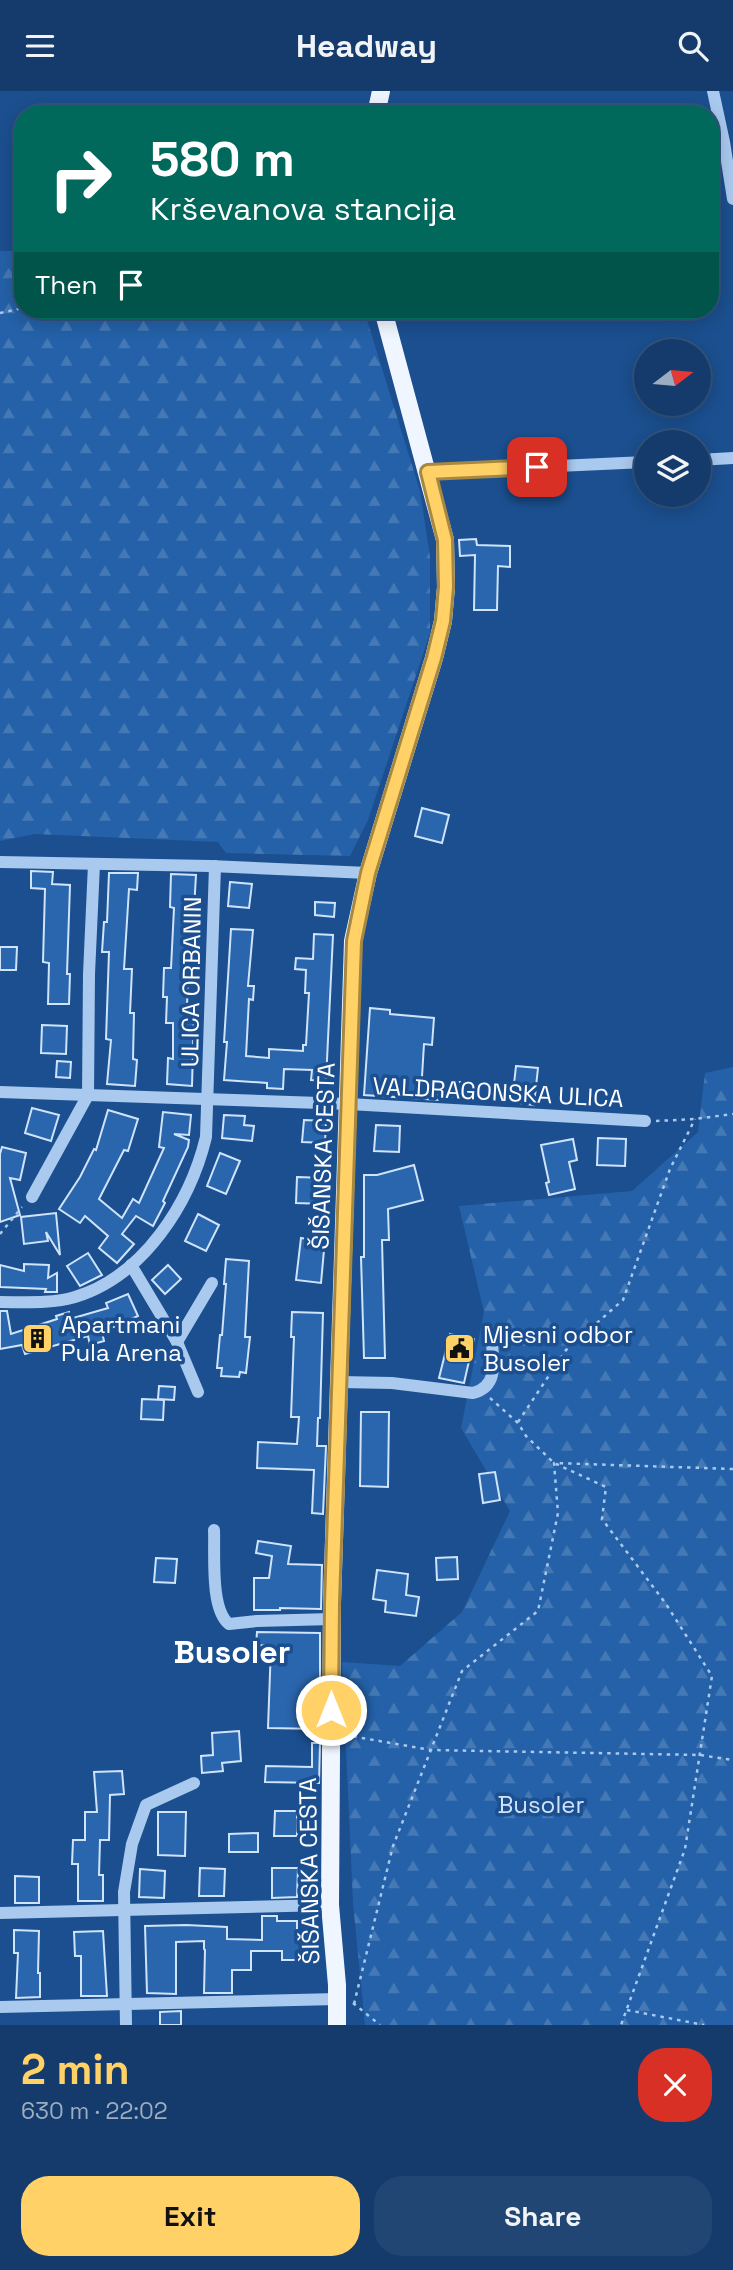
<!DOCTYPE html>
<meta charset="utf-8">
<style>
:root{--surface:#143b6b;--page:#214673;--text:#f1f3f6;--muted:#9dadc1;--line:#33557e;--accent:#ffd166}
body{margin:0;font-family:"Space Grotesk",sans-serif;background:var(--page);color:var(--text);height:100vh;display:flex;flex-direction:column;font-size:26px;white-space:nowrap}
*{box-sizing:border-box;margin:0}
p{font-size:23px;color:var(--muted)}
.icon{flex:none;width:38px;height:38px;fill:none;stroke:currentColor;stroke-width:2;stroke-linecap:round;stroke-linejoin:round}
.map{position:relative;height:1934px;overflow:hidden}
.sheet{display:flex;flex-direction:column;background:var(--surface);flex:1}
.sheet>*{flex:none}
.top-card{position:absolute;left:14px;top:14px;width:705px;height:214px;border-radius:28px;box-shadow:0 4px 18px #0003,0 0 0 2px var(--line);background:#00695c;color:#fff;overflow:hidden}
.needle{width:46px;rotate:74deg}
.buttons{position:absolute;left:634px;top:248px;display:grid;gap:14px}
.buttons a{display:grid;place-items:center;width:77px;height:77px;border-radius:50%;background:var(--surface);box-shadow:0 4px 18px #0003,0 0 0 2px var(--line);font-size:35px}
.pin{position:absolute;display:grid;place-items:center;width:60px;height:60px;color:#fff;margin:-30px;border-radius:14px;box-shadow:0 4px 10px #0006}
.me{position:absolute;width:77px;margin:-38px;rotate:0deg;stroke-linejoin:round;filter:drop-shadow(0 0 5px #0008)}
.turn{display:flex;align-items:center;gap:24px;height:147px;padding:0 21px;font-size:32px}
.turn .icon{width:91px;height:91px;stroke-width:2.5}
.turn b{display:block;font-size:49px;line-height:60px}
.then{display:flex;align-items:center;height:66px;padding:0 21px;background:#0003;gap:14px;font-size:26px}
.round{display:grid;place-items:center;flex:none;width:74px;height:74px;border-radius:28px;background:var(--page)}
.summary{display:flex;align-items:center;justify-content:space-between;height:119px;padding:0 21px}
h1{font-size:42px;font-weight:700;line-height:52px;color:var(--accent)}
.cta{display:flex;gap:14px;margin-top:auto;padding:14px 21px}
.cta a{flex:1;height:80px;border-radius:28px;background:var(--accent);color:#111;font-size:28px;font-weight:700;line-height:80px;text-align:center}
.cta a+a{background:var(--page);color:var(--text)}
header{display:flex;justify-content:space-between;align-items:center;height:91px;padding:0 21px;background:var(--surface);font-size:32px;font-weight:700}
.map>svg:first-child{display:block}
.forest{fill:url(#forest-firs)}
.building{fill:#2a66ad;stroke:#cfe3fa;stroke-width:2}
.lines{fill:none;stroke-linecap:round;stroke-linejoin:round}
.path{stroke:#a9c9ee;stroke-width:2.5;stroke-dasharray:3.5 5;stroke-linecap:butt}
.minor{stroke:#a9c9ee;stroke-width:12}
.major{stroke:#f0f6ff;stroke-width:18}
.route-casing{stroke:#a68842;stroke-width:18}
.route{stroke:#ffd166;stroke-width:12}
.labels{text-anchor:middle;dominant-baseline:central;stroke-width:7;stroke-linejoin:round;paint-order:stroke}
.street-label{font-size:24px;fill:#fff;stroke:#1b4f8f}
.poi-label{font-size:24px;fill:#fff;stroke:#1b4f8f;text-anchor:start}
.park-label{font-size:24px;fill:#cfe3fa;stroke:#1b4f8f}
.district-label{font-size:32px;font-weight:bold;fill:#fff;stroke:#1b4f8f}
</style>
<header><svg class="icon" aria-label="menu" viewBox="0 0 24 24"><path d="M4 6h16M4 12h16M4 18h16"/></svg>Headway<svg class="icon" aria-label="search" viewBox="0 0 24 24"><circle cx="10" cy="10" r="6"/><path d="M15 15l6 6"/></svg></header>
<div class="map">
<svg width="733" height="1934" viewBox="0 0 733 1934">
<defs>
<pattern id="forest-firs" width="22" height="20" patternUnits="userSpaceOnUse" patternTransform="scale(1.75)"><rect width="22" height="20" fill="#2461a8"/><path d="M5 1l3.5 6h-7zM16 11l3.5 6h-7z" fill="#4579b5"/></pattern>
</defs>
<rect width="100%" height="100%" fill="#1b4f8f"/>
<!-- forest -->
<g class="forest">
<polygon points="0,160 23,160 23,219 345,219 367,229 420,400 430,465 430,542 368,729 350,765 226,762 218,751 35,743 0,750"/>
<polygon points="733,976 733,1934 365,1934 353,1812 342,1571 400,1575 462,1521 510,1420 461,1337 484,1221 459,1115 632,1100 698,1041 705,982"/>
</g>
<!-- building -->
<g class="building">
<polygon points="476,448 477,454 510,455 510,476 498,475 497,519 474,519 475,464 460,465 459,449"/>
<polygon points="422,717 449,724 442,752 415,745"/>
<polygon points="31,780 53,781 52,793 70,794 67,883 70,883 69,913 48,913 49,872 43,871 45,798 31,797"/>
<polygon points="109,782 138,782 137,799 129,798 124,878 132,878 130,922 134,922 133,968 137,969 135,995 107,993 111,949 106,948 109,861 102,861 104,831 107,831"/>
<polygon points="171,783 196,784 193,835 197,835 195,866 188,865 187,923 194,923 192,995 167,993 168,967 173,968 173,932 166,932 167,906 163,906 164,877 171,877 174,817 170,816"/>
<polygon points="230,791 252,793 249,817 228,815"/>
<polygon points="315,811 335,812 334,826 315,824"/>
<polygon points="231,838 253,839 248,895 254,895 253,909 249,908 246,965 269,967 269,958 303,960 303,954 306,954 309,902 305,902 306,879 295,878 296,867 313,868 314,843 333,844 326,990 311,989 312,979 284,978 283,998 267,997 267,992 224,989 227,951 224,951"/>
<polygon points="0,856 17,856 16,879 0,879"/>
<polygon points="370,917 390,919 390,923 434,927 432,954 424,953 421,1002 440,1003 439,1009 364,1004"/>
<polygon points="42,934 67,935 66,963 41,962"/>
<polygon points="57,970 71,971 70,987 56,986"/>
<polygon points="516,975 538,977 534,1014 512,1011"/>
<polygon points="449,991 466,991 465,1006 448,1005"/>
<polygon points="32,1017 59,1024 51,1050 25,1042"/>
<polygon points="108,1019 138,1028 128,1060 124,1059 99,1108 122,1127 133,1108 139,1112 164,1057 159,1056 163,1021 191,1024 189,1044 174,1043 189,1049 188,1056 163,1110 165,1112 153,1135 136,1125 122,1143 134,1153 117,1172 99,1157 108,1145 85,1125 80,1132 59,1118 80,1086 94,1058 96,1059"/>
<polygon points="224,1024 245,1025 244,1034 254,1035 252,1050 222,1047"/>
<polygon points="304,1029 326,1030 325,1052 302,1051"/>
<polygon points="376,1034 400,1035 399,1061 374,1060"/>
<polygon points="598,1047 626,1048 625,1075 597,1074"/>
<polygon points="573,1048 577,1069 569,1071 575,1098 549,1104 546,1092 549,1091 541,1054"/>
<polygon points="2,1056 26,1062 20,1089 10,1087 20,1124 0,1131 0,1063"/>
<polygon points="220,1062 240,1070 226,1103 207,1095"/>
<polygon points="414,1074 423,1109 388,1118 389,1149 382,1149 385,1267 364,1267 361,1166 364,1166 364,1084 377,1084"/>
<polygon points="297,1086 326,1087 325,1113 296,1112"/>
<polygon points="56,1122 60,1164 46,1141 48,1150 24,1153 21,1126"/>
<polygon points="198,1123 219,1134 206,1160 185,1150"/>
<polygon points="301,1147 316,1149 315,1158 324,1159 321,1192 296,1189"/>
<polygon points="88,1162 102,1184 80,1195 67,1175"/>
<polygon points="226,1168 249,1170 245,1246 250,1246 246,1282 240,1281 239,1286 221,1285 222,1277 217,1277 220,1244 222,1244 226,1193 224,1193"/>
<polygon points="24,1173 49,1174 48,1187 57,1182 57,1201 45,1201 46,1198 0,1196 0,1174 24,1180"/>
<polygon points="168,1174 181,1188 165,1203 152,1189"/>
<polygon points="128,1203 138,1225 102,1241 104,1250 90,1254 88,1245 25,1263 22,1254 0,1258 0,1220 7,1220 11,1243 57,1228 56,1225 69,1221 70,1228 108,1217 106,1212"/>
<polygon points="292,1221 323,1222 320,1327 318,1327 317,1355 326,1355 323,1423 312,1422 314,1379 257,1377 258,1351 297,1353 299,1326 291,1326 294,1246 291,1246"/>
<polygon points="450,1243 474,1248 464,1292 439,1287"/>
<polygon points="159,1295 175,1296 174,1309 158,1308"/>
<polygon points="142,1308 164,1309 163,1329 141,1328"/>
<polygon points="361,1321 389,1321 388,1396 360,1395"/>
<polygon points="495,1381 500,1409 483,1412 479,1383"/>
<polygon points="258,1450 291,1455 288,1473 322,1474 321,1518 280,1517 280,1519 254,1519 254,1487 269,1487 272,1465 256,1462"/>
<polygon points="457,1466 458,1488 437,1489 436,1467"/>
<polygon points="156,1467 177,1468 175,1492 154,1491"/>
<polygon points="377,1479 408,1483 406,1504 419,1506 416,1525 385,1521 386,1510 373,1508"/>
<polygon points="257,1541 320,1542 320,1638 268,1637 271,1555 256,1554"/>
<polygon points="239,1640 241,1670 222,1672 223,1680 202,1682 201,1665 213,1664 212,1642"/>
<polygon points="312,1652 320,1652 319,1692 265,1691 266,1675 312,1676"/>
<polygon points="122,1680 124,1703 110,1704 109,1749 100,1749 99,1784 103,1784 103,1810 78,1810 78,1773 72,1773 73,1749 85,1749 85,1721 97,1721 94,1681"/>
<polygon points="275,1720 297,1720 297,1745 274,1745"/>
<polygon points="158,1721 186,1721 185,1765 158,1764"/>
<polygon points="258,1742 258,1761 229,1761 229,1743"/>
<polygon points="200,1777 225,1778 224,1805 199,1805"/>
<polygon points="272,1777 298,1777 297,1806 272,1807"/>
<polygon points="140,1778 165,1780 164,1807 139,1806"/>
<polygon points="15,1785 39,1786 39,1812 15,1812"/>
<polygon points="262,1825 277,1825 277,1830 297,1830 297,1852 307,1852 307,1869 282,1869 282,1860 251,1860 251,1879 232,1879 232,1902 204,1902 205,1859 204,1858 204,1850 176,1851 176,1903 147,1902 145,1835 186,1834 227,1836 227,1848 262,1849"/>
<polygon points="14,1839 39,1840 38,1882 40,1882 40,1906 16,1907 18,1862 14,1862"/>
<polygon points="103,1840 107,1905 81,1905 81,1865 75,1865 74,1841"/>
<polygon points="181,1920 181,1934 160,1934 160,1921"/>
</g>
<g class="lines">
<!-- path -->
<g class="path">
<polyline points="0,222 23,217"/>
<polyline points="656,1030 695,1028 733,1023"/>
<polyline points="0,1143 22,1116"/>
<polyline points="490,1307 518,1332 526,1345 554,1372 606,1396 602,1428 666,1513 712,1585 685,1758 621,1934"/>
<polyline points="518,1331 566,1259 623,1209 670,1078 695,1028"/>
<polyline points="345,1644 431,1659 700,1664 733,1669"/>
<polyline points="353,1912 380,1934"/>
<polyline points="354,1913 393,1755 462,1580 538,1520 558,1422 554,1372 733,1378"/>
<polyline points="627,1919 704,1934"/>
</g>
<!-- minor -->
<g class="minor">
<polyline points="713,0 724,51 733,108"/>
<polyline points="698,369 733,367"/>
<polyline points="428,381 646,371"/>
<polyline points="0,771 210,775 368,782"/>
<polyline points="0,1001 349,1013 645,1030"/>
<polyline points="32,1106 88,1004 89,883 94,773"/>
<polyline points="131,1174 177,1251 198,1301"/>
<path d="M 0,1211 C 24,1211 52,1213 75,1206 C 144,1185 190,1112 206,1046 L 215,775"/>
<polyline points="177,1251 212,1192"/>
<path d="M 340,1291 L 392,1292 L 473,1302 C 497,1296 494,1274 492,1253"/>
<path d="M 214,1439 C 215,1463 210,1518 229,1533 L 257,1530 L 332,1528"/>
<polyline points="0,1822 330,1814"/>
<polyline points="0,1916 337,1908"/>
<polyline points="126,1934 124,1801 132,1753 146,1714 194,1692"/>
</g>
<!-- major -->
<g class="major">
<polyline points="376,23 381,0"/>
<polyline points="337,1934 337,1894 330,1814 332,1512 353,850 368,782 434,567 443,530 446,496 445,449 383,219"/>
</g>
</g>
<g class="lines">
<defs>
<polyline id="route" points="331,1619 332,1512 354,850 368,782 434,567 443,530 446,496 445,449 428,381 537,376"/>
</defs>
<!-- route casing -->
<use href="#route" class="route-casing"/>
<!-- route -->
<use href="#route" class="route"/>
</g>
<!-- icons -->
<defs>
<symbol id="building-square" viewBox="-11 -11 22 22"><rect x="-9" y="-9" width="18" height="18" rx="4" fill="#ffd166" stroke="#1b4f8f"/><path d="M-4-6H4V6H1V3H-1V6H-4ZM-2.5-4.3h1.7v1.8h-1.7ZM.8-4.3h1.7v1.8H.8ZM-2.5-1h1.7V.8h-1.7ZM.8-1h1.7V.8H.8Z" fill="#111"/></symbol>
<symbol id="civic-square" viewBox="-11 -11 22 22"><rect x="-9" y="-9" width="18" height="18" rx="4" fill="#ffd166" stroke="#1b4f8f"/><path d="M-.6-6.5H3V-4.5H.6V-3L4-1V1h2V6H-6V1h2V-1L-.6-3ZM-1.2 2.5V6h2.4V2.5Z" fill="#111"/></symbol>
</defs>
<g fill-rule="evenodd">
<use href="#building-square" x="20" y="1230" width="35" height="35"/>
<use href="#civic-square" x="442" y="1240" width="35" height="35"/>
</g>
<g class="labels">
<!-- street labels -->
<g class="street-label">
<text transform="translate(191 891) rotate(-89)">ULICA ORBANIN</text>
<text transform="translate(498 1001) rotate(3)">VALDRAGONSKA ULICA</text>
<text transform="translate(323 1065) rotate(-88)">ŠIŠANSKA CESTA</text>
<text transform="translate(309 1780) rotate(-91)">ŠIŠANSKA CESTA</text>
</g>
<!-- poi labels -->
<g class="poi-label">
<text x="61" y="1233">Apartmani<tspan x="61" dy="28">Pula Arena</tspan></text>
<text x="483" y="1243">Mjesni odbor<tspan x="483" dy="28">Busoler</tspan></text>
</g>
<!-- park labels -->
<g class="park-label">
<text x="541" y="1713">Busoler</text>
</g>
<!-- district labels -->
<g class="district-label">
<text x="232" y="1561">Busoler</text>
</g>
</g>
</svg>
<div class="buttons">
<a><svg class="needle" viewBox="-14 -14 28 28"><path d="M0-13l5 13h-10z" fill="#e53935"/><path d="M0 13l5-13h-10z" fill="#9dadc1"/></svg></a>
<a><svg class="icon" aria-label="layers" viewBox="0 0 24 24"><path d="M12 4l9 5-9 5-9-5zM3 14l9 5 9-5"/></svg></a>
</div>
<div class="pin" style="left:537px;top:376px;background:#d93025"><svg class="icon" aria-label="arrive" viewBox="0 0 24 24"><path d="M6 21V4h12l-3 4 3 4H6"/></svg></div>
<svg class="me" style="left:331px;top:1619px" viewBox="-20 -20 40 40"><circle r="17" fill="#ffd166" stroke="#fff" stroke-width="3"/><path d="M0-11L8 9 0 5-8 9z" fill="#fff"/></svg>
<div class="top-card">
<div class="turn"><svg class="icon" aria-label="right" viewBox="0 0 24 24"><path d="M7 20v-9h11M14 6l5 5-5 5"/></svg><div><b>580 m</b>Krševanova stancija</div></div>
<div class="then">Then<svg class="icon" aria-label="arrive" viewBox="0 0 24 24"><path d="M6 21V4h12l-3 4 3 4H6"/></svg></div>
</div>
</div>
<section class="sheet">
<div class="summary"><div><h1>2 min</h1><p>630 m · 22:02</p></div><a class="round" style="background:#d93025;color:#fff"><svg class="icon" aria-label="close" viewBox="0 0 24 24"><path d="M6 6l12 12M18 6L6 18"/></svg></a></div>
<div class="cta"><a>Exit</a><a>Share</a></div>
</section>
